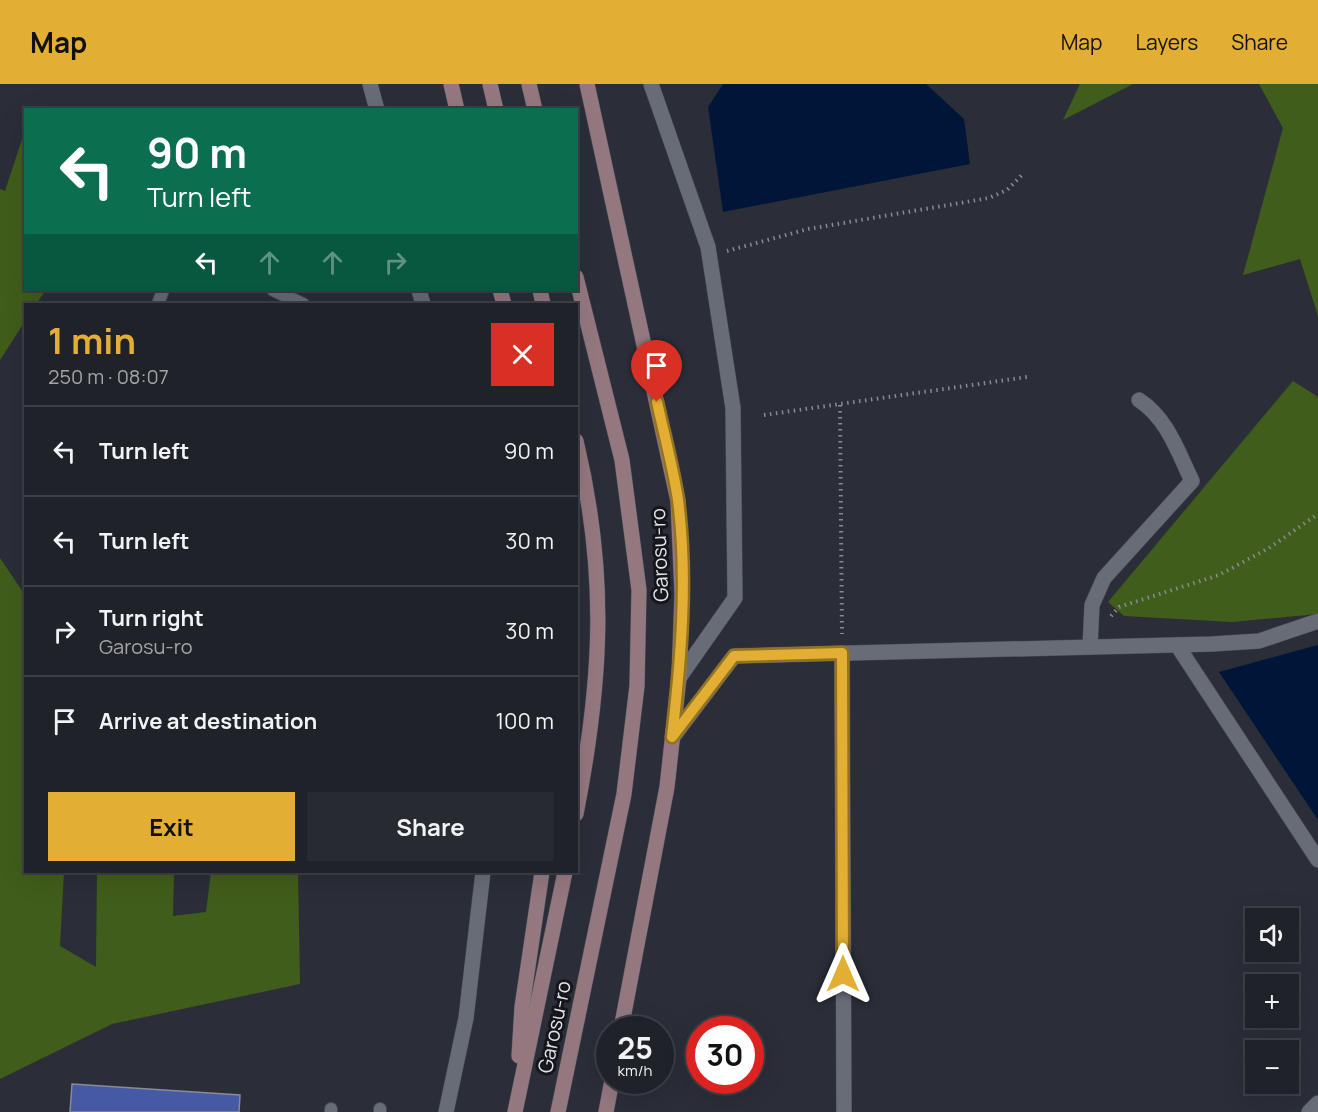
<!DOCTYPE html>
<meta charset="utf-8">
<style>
:root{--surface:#20222a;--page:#282a32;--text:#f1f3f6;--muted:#a2a4a8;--line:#3d3f47;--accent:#e2af34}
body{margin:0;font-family:Manrope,sans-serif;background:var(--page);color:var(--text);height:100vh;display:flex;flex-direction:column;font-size:22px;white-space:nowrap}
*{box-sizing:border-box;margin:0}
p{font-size:20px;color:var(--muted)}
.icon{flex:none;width:33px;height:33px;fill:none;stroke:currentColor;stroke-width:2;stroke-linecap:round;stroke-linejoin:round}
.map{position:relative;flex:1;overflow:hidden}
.drawer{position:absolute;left:24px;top:219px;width:554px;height:570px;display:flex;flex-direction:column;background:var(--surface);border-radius:0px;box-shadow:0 6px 24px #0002,0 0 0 2px var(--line)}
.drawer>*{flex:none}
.banner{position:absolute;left:24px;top:24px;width:554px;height:183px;border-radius:0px;box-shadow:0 6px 24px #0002,0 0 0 2px var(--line);background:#0b6e4f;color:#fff;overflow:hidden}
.tools{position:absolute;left:1245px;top:824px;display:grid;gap:12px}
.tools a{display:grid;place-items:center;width:54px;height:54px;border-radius:0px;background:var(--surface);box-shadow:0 6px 24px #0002,0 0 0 2px var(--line);font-size:30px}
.speed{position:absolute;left:596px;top:932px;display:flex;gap:12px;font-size:30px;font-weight:700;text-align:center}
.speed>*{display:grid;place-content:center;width:78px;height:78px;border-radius:50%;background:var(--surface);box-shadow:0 6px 24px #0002,0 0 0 2px var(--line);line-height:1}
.speed small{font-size:15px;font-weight:400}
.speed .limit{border:9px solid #d22;background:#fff;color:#111}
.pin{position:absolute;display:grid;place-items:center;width:51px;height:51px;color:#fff;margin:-62px -26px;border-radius:50% 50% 50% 0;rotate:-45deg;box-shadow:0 0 6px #0007}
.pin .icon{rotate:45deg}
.me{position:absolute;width:66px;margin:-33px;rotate:0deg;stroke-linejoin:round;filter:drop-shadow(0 0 4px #0008)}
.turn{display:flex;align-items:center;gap:21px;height:126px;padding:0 24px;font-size:27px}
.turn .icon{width:78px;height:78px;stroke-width:2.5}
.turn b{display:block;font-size:42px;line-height:51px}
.lanes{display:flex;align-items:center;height:57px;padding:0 24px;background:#0003;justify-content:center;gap:30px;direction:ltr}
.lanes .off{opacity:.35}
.round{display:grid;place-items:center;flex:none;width:63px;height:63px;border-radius:0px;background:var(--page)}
.summary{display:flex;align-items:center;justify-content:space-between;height:102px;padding:0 24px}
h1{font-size:36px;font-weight:700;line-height:45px;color:var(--accent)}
.button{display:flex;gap:12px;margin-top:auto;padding:12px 24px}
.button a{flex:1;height:69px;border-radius:0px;background:var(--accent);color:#111;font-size:24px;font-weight:700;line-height:69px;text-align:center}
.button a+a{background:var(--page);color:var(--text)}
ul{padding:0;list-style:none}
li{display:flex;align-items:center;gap:18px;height:90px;padding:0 24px;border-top:2px solid var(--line)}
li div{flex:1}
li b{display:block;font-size:22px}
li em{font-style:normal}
header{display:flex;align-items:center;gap:36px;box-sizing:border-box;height:84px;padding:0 30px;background:var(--accent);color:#111}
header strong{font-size:28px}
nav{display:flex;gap:33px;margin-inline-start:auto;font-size:21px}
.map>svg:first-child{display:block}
.green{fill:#415d1b}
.water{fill:#001638}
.building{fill:#4559a5;stroke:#878b96;stroke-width:1.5}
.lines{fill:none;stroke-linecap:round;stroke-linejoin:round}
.lane-casing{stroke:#494c54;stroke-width:14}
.street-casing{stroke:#494c54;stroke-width:16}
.secondary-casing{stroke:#494c54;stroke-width:16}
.path{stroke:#878a92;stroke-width:4;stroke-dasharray:1.5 4.5;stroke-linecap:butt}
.lane{stroke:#686c77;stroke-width:12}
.street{stroke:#686c77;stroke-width:15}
.secondary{stroke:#947880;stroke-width:15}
.route-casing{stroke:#937222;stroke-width:15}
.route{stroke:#e2af34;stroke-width:10}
.labels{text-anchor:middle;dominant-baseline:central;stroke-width:6;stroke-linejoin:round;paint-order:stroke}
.street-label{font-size:20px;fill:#e1e4ea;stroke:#15161b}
</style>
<header>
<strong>Map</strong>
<nav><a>Map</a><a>Layers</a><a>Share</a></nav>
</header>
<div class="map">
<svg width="1318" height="1028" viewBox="0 0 1318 1028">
<rect width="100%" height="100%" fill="#2b2e38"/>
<!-- green -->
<g class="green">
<polygon points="1080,0 1133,0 1063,36"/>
<polygon points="1259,0 1318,0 1318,232 1300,175 1243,191 1283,44"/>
<polygon points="25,46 26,206 46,206 36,220 26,220 25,237 0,276 0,105 5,107"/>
<polygon points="1293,297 1318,313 1318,530 1232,538 1124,532 1108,518"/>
<polygon points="0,474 25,511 26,788 64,788 60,862 96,883 97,788 174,788 173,832 206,828 211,788 298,788 300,900 112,940 0,995"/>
</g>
<!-- water -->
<g class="water">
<polygon points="723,0 926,0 964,35 970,80 723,128 708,23"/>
<polygon points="1318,561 1318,736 1219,588"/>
</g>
<!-- building -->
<polygon class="building" points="72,1000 240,1011 239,1028 70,1028"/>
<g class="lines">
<defs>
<g id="lane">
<polyline points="273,206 303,220"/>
<polyline points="158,220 163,206"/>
<polyline points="331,1028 331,1025"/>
<polyline points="380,1028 380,1025"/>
</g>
<g id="street">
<polyline points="370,0 377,26"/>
<polyline points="651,0 708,163 733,324 735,514 679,594"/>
<polyline points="419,206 423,220"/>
<polyline points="1177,561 1318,776"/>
<path d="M 1090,563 L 1092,521 L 1104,494 L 1192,397 C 1178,368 1167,334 1139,316"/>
<polyline points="842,569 844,1028"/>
<polyline points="673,653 734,572 1212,560 1259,557 1318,537"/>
<polyline points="446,1028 466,934 483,788"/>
<polyline points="1309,1028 1318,1019"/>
</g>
<g id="secondary">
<polyline points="451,0 457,26"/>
<polyline points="490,0 496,26"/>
<polyline points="529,0 535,26"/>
<polyline points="587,0 678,417 682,510 679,594 667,703 621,945"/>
<polyline points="500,206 504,220"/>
<polyline points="540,206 543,220"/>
<path d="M 576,357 C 608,490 602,597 576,730"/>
<polyline points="519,972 522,923 542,788"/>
<polyline points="515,1028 565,788"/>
<polyline points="558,1028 624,710 637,602 639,506 622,376 576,193"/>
<polyline points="606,1028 612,996"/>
</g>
</defs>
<!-- lane casing -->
<use href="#lane" class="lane-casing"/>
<!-- street casing -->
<use href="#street" class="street-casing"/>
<!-- secondary casing -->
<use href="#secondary" class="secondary-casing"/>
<!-- path -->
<g class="path">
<polyline points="727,167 808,145 989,114 1007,106 1023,90"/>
<polyline points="840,321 842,550"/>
<polyline points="764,331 1027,293"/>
<polyline points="1111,532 1119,523 1219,491 1269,464 1318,430"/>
</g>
<!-- lane -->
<use href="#lane" class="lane"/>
<!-- street -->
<use href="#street" class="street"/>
<!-- secondary -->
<use href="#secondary" class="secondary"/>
</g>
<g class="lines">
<defs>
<path id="route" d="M 657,318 C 664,350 673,383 678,416 C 688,494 681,576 672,653 L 734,572 L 842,569 L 843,890"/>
</defs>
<!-- route casing -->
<use href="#route" class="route-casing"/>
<!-- route -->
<use href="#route" class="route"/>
</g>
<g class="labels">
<!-- street labels -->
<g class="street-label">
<text transform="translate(659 471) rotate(-92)">Garosu-ro</text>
<text transform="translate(554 943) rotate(-78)">Garosu-ro</text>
</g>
</g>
</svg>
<div class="tools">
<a><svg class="icon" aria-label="sound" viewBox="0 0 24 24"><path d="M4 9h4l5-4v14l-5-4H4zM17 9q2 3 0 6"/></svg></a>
<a>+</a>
<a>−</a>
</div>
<div class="speed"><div>25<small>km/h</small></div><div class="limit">30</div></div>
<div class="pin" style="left:657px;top:318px;background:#d93025"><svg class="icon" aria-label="arrive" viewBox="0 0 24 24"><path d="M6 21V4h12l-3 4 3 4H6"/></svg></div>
<svg class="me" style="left:843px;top:890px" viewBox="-20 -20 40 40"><path d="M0-17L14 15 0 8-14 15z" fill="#e2af34" stroke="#fff" stroke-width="4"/></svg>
<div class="banner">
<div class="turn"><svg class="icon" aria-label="left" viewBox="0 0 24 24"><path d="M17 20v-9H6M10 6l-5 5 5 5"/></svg><div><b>90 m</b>Turn left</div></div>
<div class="lanes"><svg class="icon" aria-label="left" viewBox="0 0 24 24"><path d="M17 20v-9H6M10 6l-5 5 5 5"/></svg><svg class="icon off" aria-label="ahead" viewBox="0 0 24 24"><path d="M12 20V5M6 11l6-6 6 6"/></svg><svg class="icon off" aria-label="ahead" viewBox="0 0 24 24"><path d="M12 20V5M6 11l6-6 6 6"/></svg><svg class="icon off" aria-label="right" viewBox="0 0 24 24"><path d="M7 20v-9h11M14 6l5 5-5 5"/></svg></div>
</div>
<section class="drawer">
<div class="summary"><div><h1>1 min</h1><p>250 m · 08:07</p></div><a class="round" style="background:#d93025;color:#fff"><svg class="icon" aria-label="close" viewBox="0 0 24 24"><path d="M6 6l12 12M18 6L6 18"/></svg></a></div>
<ul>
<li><svg class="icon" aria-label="left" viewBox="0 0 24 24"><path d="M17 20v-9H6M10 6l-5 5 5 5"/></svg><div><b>Turn left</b></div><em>90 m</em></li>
<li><svg class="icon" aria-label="left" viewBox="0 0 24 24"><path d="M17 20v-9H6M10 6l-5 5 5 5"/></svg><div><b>Turn left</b></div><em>30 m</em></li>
<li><svg class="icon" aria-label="right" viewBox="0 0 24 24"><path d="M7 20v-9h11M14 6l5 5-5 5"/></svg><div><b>Turn right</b><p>Garosu-ro</p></div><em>30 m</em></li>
<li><svg class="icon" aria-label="arrive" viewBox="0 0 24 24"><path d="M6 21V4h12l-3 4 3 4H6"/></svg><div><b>Arrive at destination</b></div><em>100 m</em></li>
</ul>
<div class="button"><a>Exit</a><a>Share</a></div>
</section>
</div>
